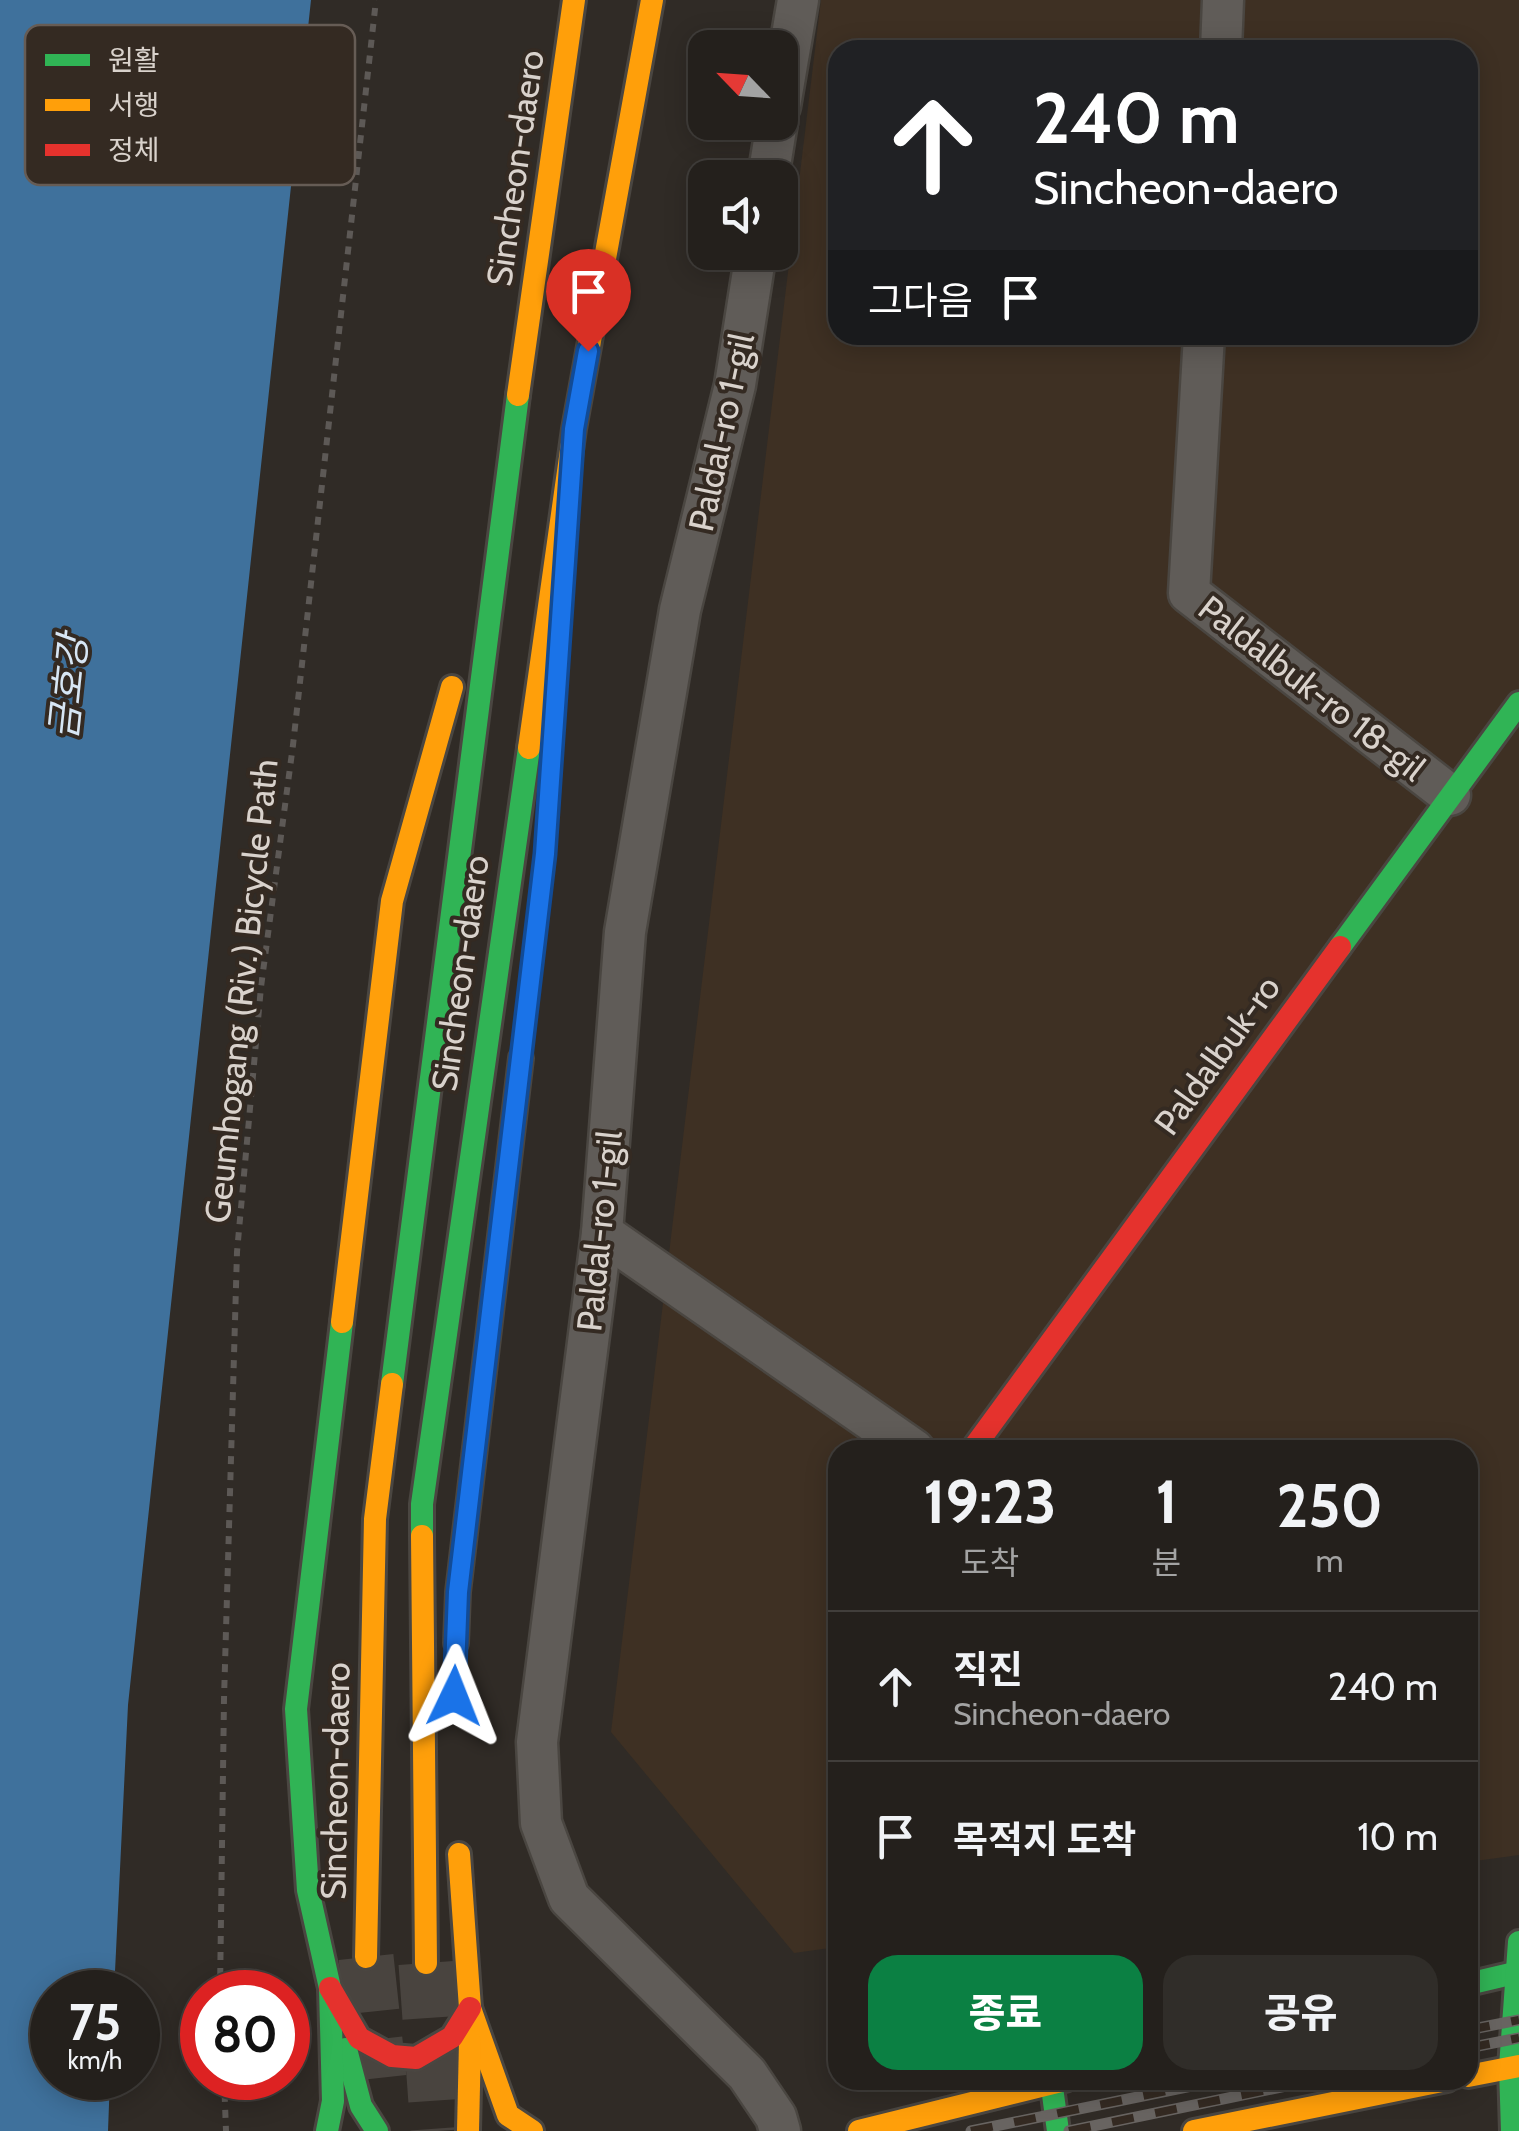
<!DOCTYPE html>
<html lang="ko">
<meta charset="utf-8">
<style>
:root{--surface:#24201c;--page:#302d29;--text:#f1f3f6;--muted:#a3a3a3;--line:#413e3b;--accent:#0b8043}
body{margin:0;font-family:Cabin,"Noto Sans KR",sans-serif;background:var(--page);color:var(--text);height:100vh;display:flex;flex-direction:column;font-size:38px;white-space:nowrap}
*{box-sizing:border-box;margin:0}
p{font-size:32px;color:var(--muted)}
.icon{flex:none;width:55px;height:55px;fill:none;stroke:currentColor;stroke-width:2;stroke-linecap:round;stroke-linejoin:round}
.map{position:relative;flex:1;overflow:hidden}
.side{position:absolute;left:828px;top:1440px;width:650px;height:650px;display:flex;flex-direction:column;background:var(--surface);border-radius:30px;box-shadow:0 5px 25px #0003,0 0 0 2px var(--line)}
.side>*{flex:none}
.top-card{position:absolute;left:828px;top:40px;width:650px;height:305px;border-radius:30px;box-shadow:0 5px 25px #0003,0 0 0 2px var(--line);background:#202124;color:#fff;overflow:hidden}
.needle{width:65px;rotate:295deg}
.tools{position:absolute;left:688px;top:30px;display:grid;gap:20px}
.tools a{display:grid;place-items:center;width:110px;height:110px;border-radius:20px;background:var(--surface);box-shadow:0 5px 25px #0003,0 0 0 2px var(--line);font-size:50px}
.speed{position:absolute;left:30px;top:1970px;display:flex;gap:20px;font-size:50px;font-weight:700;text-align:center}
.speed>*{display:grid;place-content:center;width:130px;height:130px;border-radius:50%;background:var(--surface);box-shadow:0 5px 25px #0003,0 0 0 2px var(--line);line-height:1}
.speed small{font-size:25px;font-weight:400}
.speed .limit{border:15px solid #d22;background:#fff;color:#111}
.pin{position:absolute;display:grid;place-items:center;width:85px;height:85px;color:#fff;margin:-102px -42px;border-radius:50% 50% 50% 0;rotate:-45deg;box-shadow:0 0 10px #0007}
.pin .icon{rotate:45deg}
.me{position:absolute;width:110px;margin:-55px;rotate:2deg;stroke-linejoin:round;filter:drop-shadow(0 0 8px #0008)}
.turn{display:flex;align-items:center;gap:35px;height:210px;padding:0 40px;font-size:45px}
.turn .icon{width:130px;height:130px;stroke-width:2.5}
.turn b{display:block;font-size:70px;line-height:85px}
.then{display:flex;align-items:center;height:95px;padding:0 40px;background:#0003;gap:20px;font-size:38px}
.eta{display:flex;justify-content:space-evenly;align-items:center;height:170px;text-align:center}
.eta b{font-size:60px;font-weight:800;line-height:70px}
.primary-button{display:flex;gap:20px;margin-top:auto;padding:20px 40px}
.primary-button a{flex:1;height:115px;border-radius:30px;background:var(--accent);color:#fff;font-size:40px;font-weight:800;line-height:115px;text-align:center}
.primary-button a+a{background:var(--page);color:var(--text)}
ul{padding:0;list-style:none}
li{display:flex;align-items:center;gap:30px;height:150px;padding:0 40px;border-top:2px solid var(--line)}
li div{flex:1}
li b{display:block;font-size:38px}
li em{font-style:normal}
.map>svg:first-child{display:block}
.built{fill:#3e3023;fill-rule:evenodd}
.water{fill:#3f719c}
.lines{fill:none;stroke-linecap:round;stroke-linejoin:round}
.highway-tunnel{stroke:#49443f;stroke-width:55;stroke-dasharray:55 28;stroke-linecap:butt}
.street-casing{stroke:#4a4641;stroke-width:45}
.fast-casing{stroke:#4a4641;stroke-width:28}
.slow-casing{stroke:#4a4641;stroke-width:28}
.jam-casing{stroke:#4a4641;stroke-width:28}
.path{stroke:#5d5956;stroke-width:6;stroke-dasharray:8 8;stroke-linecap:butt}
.street{stroke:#605c58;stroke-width:40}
.fast{stroke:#30b455;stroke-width:22}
.slow{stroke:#ff9f0a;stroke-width:22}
.jam{stroke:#e5322d;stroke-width:22}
.rail-casing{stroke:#686461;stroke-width:11}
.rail{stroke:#342a22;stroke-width:8;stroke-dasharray:22;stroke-linecap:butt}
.route-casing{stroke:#114b97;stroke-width:25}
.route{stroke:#1a73e8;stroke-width:18}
.labels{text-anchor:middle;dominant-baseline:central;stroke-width:8;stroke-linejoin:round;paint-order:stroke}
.street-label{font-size:35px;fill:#d9d2cc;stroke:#342a22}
.water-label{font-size:38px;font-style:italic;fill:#d7e6f4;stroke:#342a22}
.key{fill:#342a22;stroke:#665c55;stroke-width:2.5}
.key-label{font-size:28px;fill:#d9d2cc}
</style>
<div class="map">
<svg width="1519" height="2131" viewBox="0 0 1519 2131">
<rect width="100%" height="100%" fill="#302b26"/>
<!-- built -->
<path class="built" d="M 821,0 L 1519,0 L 1519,1855 L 1468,1862 L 1468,1450 L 838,1450 L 837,1947 L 794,1953 L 611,1732 ZM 838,50 L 1468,50 L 1468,335 L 838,335 Z"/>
<!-- water -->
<polygon class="water" points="0,0 311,0 128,1705 114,1992 52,1992 52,2078 110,2078 108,2131 0,2131"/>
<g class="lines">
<!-- highway-tunnel -->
<g class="highway-tunnel">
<polyline points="366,1957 379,2078"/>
<polyline points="426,1963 438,2131"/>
</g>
<defs>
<g id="street">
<polyline points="1221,50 1223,0"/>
<polyline points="780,106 798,0"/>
<polyline points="768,178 777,122"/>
<polyline points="756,252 735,385 680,610 625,932 602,1233 537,1742 541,1823 569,1898 747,2074 776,2117 780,2131"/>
<polyline points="1204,335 1189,593 1450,795"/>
<polyline points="602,1233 914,1450"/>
</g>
<g id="fast">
<polyline points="1340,947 1519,703"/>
<polyline points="392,1384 518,395"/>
<polyline points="422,1536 422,1504 529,748"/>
<polyline points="1468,1984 1519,1972"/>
<polyline points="346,2049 361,2106 377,2131"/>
<polyline points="1051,2080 1058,2131"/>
<polyline points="327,2131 333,2101 330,1988 308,1890 296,1709 342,1322"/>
<polyline points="1512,2131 1510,2067 1519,1942"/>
</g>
<g id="slow">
<polyline points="518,395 574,0"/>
<polyline points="529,748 574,429 652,0"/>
<polyline points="342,1322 392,901 452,687"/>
<polyline points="422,1536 426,1963"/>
<polyline points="456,1643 458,1592 521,1058"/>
<polyline points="459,1854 470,2008 508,2115 532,2131"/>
<polyline points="366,1957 375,1519 392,1384"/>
<polyline points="1468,2076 1519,2066"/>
<polyline points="468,2131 470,2041"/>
<polyline points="859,2131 1065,2080"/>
<polyline points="1194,2131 1447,2080"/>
</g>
<g id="jam">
<polyline points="972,1450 1340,947"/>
<polyline points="330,1988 359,2038 392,2056 416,2058 452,2037 470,2008"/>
</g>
</defs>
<!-- street casing -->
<use href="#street" class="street-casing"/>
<!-- fast casing -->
<use href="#fast" class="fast-casing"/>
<!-- slow casing -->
<use href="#slow" class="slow-casing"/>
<!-- jam casing -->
<use href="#jam" class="jam-casing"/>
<!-- path -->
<g class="path">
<polyline points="220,1992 224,1699 237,1252 261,987 293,745 376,0"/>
<polyline points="224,2078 226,2131"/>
</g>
<!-- street -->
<use href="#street" class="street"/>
<!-- fast -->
<use href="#fast" class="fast"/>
<!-- slow -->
<use href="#slow" class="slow"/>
<!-- jam -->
<use href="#jam" class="jam"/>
<defs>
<g id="rail">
<polyline points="1468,2030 1519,2020"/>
<polyline points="1468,2048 1519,2038"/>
<polyline points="971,2131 1221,2080"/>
<polyline points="1069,2131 1315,2080"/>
</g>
</defs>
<!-- rail casing -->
<use href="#rail" class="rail-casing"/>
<!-- rail -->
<use href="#rail" class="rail"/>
</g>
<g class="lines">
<defs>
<polyline id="route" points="454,1696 458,1592 545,854 574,429 588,351"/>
</defs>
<!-- route casing -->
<use href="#route" class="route-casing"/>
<!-- route -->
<use href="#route" class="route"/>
</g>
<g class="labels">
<!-- street labels -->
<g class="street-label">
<text transform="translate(515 168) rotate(-82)">Sincheon-daero</text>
<text transform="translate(721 432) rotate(-78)">Paldal-ro 1-gil</text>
<text transform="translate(1312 688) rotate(38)">Paldalbuk-ro 18-gil</text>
<text transform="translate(460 973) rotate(-82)">Sincheon-daero</text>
<text transform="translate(241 991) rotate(-84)">Geumhogang (Riv.) Bicycle Path</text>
<text transform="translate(1217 1055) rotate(-54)">Paldalbuk-ro</text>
<text transform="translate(599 1231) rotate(-84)">Paldal-ro 1-gil</text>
<text transform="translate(335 1781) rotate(-89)">Sincheon-daero</text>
</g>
<!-- water labels -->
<g class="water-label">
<text transform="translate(68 687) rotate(-84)">금호강</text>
</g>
</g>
<!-- legend -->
<rect x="25" y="25" width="330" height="160" rx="15" class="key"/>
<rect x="45" y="54" width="45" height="12" fill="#30b455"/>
<rect x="45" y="99" width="45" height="12" fill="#ff9f0a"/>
<rect x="45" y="144" width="45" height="12" fill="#e5322d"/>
<g class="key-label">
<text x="108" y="70">원활</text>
<text x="108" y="115">서행</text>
<text x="108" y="160">정체</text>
</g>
</svg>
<div class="tools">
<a><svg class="needle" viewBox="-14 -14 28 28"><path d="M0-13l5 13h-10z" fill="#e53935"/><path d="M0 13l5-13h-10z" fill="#a3a3a3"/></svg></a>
<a><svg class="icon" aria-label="sound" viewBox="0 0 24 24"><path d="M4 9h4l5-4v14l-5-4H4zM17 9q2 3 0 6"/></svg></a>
</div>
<div class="speed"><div>75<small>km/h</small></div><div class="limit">80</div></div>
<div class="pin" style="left:588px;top:351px;background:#d93025"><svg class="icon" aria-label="arrive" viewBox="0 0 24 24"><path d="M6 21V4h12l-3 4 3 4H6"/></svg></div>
<svg class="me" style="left:454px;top:1696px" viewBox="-20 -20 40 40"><path d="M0-17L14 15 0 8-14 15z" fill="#1a73e8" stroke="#fff" stroke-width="4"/></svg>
<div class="top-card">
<div class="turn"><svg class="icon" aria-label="ahead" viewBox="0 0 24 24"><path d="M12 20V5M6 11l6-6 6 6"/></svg><div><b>240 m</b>Sincheon-daero</div></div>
<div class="then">그다음<svg class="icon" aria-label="arrive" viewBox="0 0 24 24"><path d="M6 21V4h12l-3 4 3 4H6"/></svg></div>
</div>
<section class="side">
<div class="eta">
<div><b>19:23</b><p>도착</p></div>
<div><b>1</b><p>분</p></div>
<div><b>250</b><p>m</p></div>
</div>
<ul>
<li><svg class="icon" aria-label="ahead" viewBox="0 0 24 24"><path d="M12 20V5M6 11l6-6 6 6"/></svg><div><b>직진</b><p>Sincheon-daero</p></div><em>240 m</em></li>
<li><svg class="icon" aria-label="arrive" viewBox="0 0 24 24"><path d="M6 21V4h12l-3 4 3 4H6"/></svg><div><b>목적지 도착</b></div><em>10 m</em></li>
</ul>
<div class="primary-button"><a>종료</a><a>공유</a></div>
</section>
</div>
